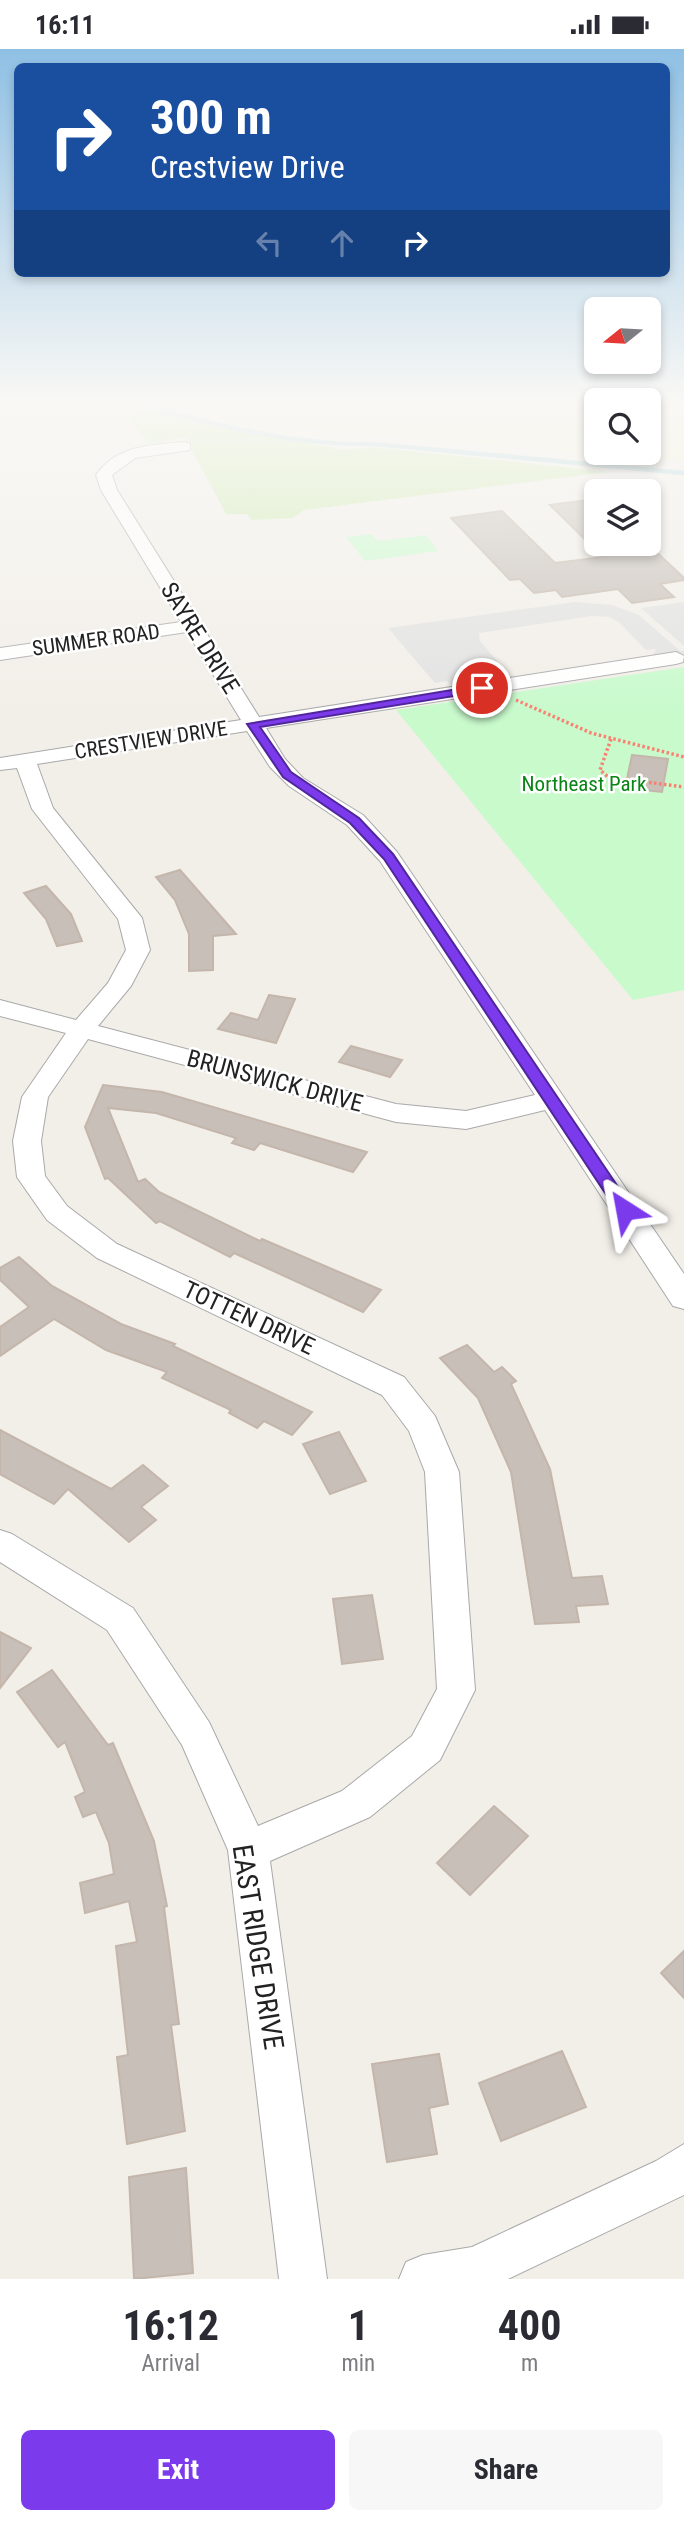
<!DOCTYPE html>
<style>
:root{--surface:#fff;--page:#f7f7f7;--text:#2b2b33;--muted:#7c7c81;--accent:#7c3aed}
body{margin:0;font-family:"Roboto Condensed",sans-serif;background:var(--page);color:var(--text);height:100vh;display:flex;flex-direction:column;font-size:26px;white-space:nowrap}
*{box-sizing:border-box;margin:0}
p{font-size:23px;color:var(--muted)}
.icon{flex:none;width:38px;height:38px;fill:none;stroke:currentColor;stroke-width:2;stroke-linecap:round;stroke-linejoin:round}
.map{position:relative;height:2230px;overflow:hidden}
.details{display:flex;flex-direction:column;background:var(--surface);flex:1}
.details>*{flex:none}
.banner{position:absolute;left:14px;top:14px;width:656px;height:214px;border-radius:10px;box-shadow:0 4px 10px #0003;background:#1a4fa0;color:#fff;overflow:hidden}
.needle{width:46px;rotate:252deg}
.controls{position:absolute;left:584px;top:248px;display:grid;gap:14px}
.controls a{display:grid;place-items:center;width:77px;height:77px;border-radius:10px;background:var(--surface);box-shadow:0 4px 10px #0003;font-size:35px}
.pin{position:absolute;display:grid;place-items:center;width:60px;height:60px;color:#fff;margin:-30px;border:4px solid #fff;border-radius:50%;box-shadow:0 2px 7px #0007}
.me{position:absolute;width:77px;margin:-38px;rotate:326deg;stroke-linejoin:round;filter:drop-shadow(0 0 5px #0008)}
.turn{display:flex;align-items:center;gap:24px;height:147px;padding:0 21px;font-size:32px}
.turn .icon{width:91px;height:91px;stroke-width:2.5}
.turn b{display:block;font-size:49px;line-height:60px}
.lanes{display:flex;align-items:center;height:66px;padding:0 21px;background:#0003;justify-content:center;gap:35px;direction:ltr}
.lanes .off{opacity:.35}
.eta{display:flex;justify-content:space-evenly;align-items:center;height:119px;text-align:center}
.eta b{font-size:42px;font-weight:700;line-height:49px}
.primary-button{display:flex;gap:14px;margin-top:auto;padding:14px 21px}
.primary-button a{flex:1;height:80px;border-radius:10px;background:var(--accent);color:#fff;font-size:28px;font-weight:700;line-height:80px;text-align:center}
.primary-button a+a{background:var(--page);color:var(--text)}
.status{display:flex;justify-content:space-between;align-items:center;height:49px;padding:0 35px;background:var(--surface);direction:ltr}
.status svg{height:19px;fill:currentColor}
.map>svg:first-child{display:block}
.farmland{fill:#eef0d5}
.grass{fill:#cdebb0}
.park{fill:#c8facc}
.parking{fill:#e2e2e2}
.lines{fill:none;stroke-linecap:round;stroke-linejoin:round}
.stream{stroke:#aad3df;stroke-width:4.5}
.building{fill:#c7bfb8;stroke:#c4b6ab;stroke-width:2}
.minor-casing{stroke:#a9a9a9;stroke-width:2}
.path{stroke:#fa8072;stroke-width:3.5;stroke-dasharray:2.5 2.5;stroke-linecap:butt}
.minor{fill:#fff;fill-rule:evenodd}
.route{fill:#7c3aed;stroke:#51269a;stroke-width:2}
.labels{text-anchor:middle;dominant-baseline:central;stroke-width:5;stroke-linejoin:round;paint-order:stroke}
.far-street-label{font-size:21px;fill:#222;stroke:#fff}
.far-park-label{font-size:21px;fill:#0c8416;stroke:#fff}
.street-label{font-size:24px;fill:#222;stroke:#fff}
.near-street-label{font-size:28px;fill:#222;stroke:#fff}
</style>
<div class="status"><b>16:11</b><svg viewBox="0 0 49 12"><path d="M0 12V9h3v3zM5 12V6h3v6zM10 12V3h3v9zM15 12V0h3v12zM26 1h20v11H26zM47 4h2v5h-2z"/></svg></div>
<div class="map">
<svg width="684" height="2230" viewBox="0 0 684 2230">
<rect width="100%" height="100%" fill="#f2efe9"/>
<!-- farmland -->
<polygon class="farmland" points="0,352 597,352 597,404 649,404 649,352 684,352 684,413 346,384 292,377 182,353 0,379"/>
<!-- grass -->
<polygon class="grass" points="147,361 343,401 372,398 609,423 304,461 293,469 252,471 247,465 226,465 185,388 148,395 128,369"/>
<!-- park -->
<g class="park">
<polygon points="371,485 378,492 426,486 438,502 365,512 346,488"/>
<polygon points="684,618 684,941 633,951 396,661"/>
</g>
<!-- parking -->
<g class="parking">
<polygon points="575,553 612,556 639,566 680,602 684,602 684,614 666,616 652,608 656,600 646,601 620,574 610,568 592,567 479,584 480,592 510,627 529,632 458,643 447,632 435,634 388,579"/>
<polygon points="684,553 684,597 641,559"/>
</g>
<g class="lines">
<!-- stream -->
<path class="stream" d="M 131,352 C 206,375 295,397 374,395 L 684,424"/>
</g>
<!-- building -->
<g class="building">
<polygon points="597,450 597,495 648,495 684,529 684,531 660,535 674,548 632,554 618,540 562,548 556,541 534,544 520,530 510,531 451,469 502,462 555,514 603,508 550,456"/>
<polygon points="632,706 668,710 662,743 625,739"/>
<polygon points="180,821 236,885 213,887 213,921 189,922 189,885 175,851 156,828"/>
<polygon points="46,837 71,865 82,892 57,897 46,870 24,844"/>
<polygon points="269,946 295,950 276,994 218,980 231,964 258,971"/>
<polygon points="351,997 402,1011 390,1028 339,1013"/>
<polygon points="103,1036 162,1043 367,1103 353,1123 260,1094 254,1101 232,1094 236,1089 156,1064 108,1059 138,1133 145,1130 159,1143 260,1192 262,1190 381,1241 363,1263 234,1204 230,1208 160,1172 156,1174 108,1129 105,1130 85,1078"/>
<polygon points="19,1208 52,1237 121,1275 175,1295 173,1297 312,1363 292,1386 264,1372 257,1379 229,1364 231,1361 162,1329 167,1323 106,1301 54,1270 0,1307 0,1278 29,1258 0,1231 0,1219"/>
<polygon points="467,1296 494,1323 502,1318 516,1332 511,1335 550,1420 572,1529 602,1527 608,1555 576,1557 579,1573 535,1575 511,1423 478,1349 440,1309"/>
<polygon points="0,1381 111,1440 143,1416 168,1437 141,1458 156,1471 129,1493 68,1440 54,1455 0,1425"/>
<polygon points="339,1383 366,1432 330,1445 303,1395"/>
<polygon points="372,1546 383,1610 342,1615 333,1550"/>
<polygon points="0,1583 31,1599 0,1639"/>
<polygon points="52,1621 108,1696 113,1694 154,1792 167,1857 164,1858 179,1975 171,1976 185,2082 127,2095 117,2008 128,2006 116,1897 137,1893 129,1852 85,1864 80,1834 114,1825 109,1794 96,1763 83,1768 75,1748 85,1743 65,1693 58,1698 17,1643"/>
<polygon points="494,1757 528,1787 470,1846 437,1814"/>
<polygon points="684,1902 684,1949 661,1924"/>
<polygon points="562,2002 586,2058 501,2092 479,2034"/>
<polygon points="439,2005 448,2055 429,2059 437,2105 387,2113 372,2015"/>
<polygon points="186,2119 193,2224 134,2230 129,2128"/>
</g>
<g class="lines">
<defs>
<g id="minor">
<path d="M 185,393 L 190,395 L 190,401 L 135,409 L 112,426 L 117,441 L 259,668 L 676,603 L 684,607 L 683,613 L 676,615 L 266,679 L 285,710 L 303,729 L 363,766 L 397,803 L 684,1225 L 684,1260 L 673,1257 L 545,1061 L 466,1080 L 396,1073 L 88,990 L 48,1048 L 41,1092 L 45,1127 L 67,1157 L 117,1195 L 404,1328 L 435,1367 L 459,1423 L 475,1641 L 440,1711 L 370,1768 L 270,1812 L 327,2230 L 279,2230 L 228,1801 L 182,1696 L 107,1581 L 0,1513 L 0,1481 L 12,1485 L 133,1559 L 209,1673 L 258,1777 L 342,1742 L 412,1687 L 437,1640 L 425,1423 L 409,1382 L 382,1346 L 97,1209 L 47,1171 L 17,1128 L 13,1092 L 22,1048 L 66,984 L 0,967 L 0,951 L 76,971 L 108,934 L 126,901 L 118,870 L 32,760 L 17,719 L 0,721 L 0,709 L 241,671 L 187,583 L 0,611 L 0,599 L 181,573 L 101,441 L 96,426 C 117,396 151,396 185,393 ZM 247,682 L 270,718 L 289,737 L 347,776 L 380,812 L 535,1046 L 466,1062 L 396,1055 L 98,977 L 131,937 L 150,901 L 142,869 L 53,759 L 37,715 Z"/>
<polygon points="684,2095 684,2146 508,2230 399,2230 406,2213 423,2206 472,2198 656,2112"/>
</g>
</defs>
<!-- minor casing -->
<use href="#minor" class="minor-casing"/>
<!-- path -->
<g class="path">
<polyline points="516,651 591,684 684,708"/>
<polyline points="611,690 600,721 608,728 684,738"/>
</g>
<!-- minor -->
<use href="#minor" class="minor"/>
</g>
<!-- sky -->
<linearGradient id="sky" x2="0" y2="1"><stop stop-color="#8fc0e4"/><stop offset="0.53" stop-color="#f9f8f5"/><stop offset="1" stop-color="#f9f8f5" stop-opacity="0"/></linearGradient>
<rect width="684" height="665" fill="url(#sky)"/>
<!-- route -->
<polygon class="route" points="482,636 486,637 486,642 260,678 291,723 359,769 393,805 631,1157 631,1165 619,1165 384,810 350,774 283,728 247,675"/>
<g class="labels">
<!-- far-street labels -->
<g class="far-street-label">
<text transform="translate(96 591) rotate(-8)">SUMMER ROAD</text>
<text transform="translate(151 691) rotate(-9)">CRESTVIEW DRIVE</text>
</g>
<!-- far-park labels -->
<g class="far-park-label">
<text x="584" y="735">Northeast Park</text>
</g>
<!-- street labels -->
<g class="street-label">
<text transform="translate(200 589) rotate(58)">SAYRE DRIVE</text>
<text transform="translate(275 1032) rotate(15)">BRUNSWICK DRIVE</text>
<text transform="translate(249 1269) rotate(25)">TOTTEN DRIVE</text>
</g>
<!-- near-street labels -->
<g class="near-street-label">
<text transform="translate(258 1898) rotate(81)">EAST RIDGE DRIVE</text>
</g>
</g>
</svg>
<div class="controls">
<a><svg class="needle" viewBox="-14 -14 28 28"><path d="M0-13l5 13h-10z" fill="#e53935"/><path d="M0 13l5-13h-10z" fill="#7c7c81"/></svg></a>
<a><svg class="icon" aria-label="search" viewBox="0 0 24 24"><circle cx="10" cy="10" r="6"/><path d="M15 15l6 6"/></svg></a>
<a><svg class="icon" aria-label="layers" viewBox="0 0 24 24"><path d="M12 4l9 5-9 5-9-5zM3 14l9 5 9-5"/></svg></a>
</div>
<div class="pin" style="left:482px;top:639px;background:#d93025"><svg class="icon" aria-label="arrive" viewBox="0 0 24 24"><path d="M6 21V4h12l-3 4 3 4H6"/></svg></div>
<svg class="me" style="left:625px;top:1161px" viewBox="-20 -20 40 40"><path d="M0-17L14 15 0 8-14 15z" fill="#7c3aed" stroke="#fff" stroke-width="4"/></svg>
<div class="banner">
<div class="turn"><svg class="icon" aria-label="right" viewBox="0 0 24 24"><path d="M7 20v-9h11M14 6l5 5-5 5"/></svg><div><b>300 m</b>Crestview Drive</div></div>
<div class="lanes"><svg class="icon off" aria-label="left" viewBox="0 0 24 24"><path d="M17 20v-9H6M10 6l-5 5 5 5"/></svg><svg class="icon off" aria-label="ahead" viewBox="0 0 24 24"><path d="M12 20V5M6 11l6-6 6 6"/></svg><svg class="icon" aria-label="right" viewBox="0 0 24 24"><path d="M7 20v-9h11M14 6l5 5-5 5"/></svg></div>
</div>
</div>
<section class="details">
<div class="eta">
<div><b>16:12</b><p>Arrival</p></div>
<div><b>1</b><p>min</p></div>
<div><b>400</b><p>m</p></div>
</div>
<div class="primary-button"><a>Exit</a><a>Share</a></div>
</section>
